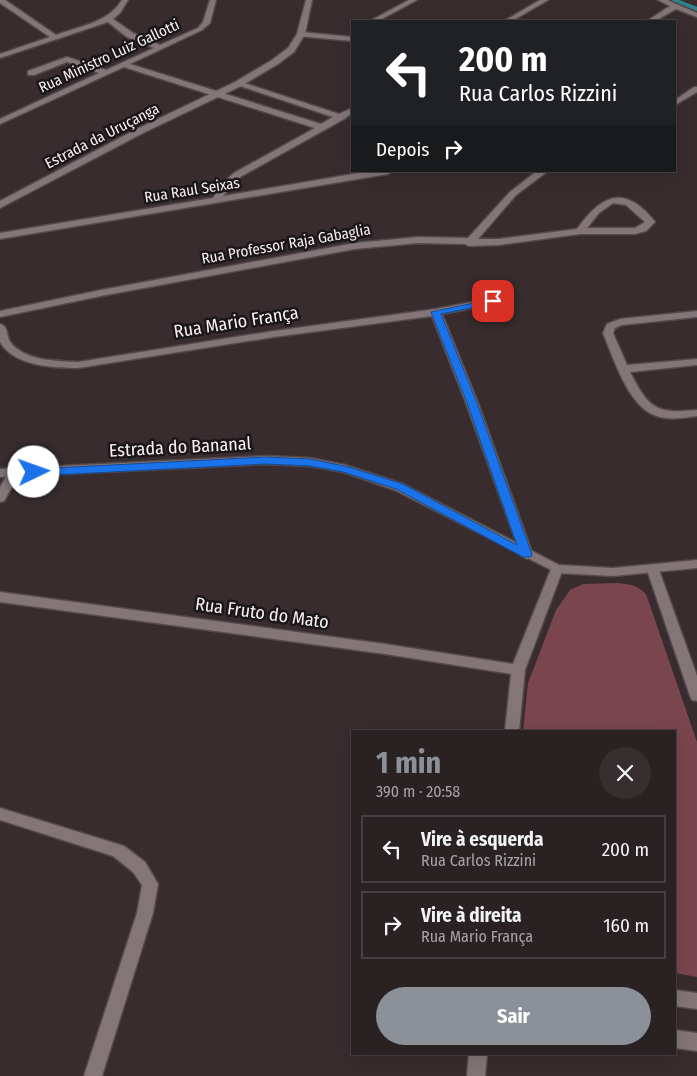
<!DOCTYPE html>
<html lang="pt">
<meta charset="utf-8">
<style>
:root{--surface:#2a2122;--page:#362e2f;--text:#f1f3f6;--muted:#a5a3a5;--line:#463e40;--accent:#8c9099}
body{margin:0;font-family:"Fira Sans Condensed",sans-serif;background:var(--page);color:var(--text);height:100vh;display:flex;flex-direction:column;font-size:19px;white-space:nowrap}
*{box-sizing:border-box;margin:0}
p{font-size:16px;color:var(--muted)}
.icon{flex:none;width:28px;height:28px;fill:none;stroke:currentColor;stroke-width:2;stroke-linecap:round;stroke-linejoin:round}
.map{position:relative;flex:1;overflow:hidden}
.drawer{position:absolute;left:351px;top:730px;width:325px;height:325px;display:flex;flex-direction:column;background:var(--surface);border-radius:0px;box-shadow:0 5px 20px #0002,0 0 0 1px var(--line)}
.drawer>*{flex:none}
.hud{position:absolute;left:351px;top:20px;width:325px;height:152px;border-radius:0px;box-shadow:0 5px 20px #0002,0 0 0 1px var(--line);background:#202124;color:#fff;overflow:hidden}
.pin{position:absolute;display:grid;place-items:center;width:42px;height:42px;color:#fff;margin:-21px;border-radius:10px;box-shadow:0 2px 8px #0006}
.me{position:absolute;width:55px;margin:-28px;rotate:87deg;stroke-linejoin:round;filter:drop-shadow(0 0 4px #0008)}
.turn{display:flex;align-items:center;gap:18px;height:105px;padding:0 25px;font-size:22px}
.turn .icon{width:65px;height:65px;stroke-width:2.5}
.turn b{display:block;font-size:35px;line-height:42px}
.then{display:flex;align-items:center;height:48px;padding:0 25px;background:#0003;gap:10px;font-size:19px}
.round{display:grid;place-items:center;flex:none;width:52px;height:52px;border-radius:26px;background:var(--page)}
.summary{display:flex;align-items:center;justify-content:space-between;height:85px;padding:0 25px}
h1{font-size:30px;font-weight:700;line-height:38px;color:var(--accent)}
.cta{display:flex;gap:10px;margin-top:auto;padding:10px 25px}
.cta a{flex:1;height:58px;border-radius:30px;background:var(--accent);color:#fff;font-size:20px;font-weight:700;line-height:58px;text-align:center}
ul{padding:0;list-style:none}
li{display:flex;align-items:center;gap:15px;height:68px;margin:0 10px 8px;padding:0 15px;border:2px solid var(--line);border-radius:0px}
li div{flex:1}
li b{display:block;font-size:19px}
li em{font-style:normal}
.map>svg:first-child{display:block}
.green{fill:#7a454f}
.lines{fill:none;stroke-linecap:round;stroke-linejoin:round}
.stream{stroke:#2c8489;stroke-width:4}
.street-casing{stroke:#53494b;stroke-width:3}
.secondary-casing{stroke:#53494b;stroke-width:3}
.street{fill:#847678;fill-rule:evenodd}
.secondary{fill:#847678;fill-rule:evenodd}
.route{fill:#1a73e8;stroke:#114b97}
.labels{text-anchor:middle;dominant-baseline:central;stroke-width:5;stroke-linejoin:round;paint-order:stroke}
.far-street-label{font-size:15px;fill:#f8f0f1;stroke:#1b1617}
.street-label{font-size:18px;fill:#f8f0f1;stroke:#1b1617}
</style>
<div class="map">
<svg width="697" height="1076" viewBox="0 0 697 1076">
<rect width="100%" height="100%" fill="#382c2e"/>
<!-- green -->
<path class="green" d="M 617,583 C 628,584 638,585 646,594 L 697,742 L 697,977 L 675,973 L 675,731 L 523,731 L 528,683 L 556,610 L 570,590 L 583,584 Z"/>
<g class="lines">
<!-- stream -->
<polyline class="stream" points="674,0 697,9"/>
<defs>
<g id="street">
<path d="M 0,0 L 5,0 L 56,35 C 80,26 108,23 122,0 L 128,0 L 120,13 L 113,19 L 133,33 L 160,45 L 198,28 L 203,22 L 210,0 L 216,0 L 210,23 L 202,30 L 130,64 L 321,124 L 333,117 L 234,84 L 241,82 L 339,114 L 352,108 L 352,113 L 344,119 L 240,177 L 223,196 L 371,171 L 392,171 L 388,174 L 0,239 L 0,233 L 213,198 L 224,182 L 234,173 L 315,128 L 124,67 L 0,124 L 0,119 L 99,73 L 67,62 L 34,75 L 28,75 L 28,71 L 67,57 L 106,70 L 154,48 L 127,37 L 108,22 L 0,58 L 0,54 L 50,37 L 0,3 Z"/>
<polygon points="409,0 417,0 378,21 370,21"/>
<polygon points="540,0 548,0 512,21 504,21"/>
<polygon points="658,0 667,0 697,13 697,17 676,9 655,21 647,21 670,6"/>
<polygon points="301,32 352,37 352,41 298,36 298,32"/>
<polygon points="694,87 697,87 697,92 675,105 675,100"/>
<path d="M 537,171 L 548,171 L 516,195 L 478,239 L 499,239 L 577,229 C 602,194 625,184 655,222 L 646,231 L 635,234 L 580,234 L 499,245 L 469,246 L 465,244 L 418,243 L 355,249 L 101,296 L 0,317 L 0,311 L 101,290 L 355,243 L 418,237 L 468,238 L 510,192 ZM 613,203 L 626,205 L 645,222 L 635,228 L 587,228 L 599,213 Z"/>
<path d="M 493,298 L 497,299 L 497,303 L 442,314 L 478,403 L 533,555 L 527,559 L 521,555 L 466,403 L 432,316 L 274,337 L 78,368 C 53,368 14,366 0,342 L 0,324 C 9,326 6,337 11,343 C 25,361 58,361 78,362 L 274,331 L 436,309 Z"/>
<path d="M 697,311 L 697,317 L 622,325 L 615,328 L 613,333 L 627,365 L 697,359 L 697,365 L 630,372 C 649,409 656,414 697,410 L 697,416 C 683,418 668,421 654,415 C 628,405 613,357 603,333 L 607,324 L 620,319 Z"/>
<polygon points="14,469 20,473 4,501 0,502 0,487 10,470"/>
<polygon points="557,565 563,569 525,670 519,731 505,731 511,674 385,654 0,602 0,592 385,644 513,664 551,569"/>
<polygon points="653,566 659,570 697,676 697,701 692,700 690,696 647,570"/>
<polygon points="0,808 124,846 145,862 158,884 153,913 102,1076 84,1076 137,913 142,885 133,872 113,856 0,820"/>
<polygon points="675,990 697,993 697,1009 675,1006"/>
<polygon points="675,1030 697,1033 697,1051 675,1048"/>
<polygon points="469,1054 487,1054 485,1076 467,1076"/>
</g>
<g id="secondary">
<polygon points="306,0 312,0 305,34 294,52 278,64 241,86 143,133 0,208 0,201 137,129 235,82 272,60 288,48 297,34"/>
<polygon points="265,456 310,458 345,465 403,484 559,565 613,568 697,560 697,568 613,576 557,573 395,490 343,472 310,466 265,464 0,477 0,469"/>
</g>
</defs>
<!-- street casing -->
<use href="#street" class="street-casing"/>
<!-- secondary casing -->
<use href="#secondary" class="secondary-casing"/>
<!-- street -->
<use href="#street" class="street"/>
<!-- secondary -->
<use href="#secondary" class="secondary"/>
</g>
<!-- route -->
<polygon class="route" points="493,299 496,299 496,303 441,314 477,403 532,554 531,557 523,557 396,489 343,472 310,466 265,464 34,476 28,472 34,469 265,457 310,459 349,467 403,484 517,545 467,403 431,312"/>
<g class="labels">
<!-- far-street labels -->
<g class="far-street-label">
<text transform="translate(109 56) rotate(-25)">Rua Ministro Luiz Gallotti</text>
<text transform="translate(102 136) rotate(-27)">Estrada da Uruçanga</text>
<text transform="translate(192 190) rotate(-9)">Rua Raul Seixas</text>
<text transform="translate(286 244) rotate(-10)">Rua Professor Raja Gabaglia</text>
</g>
<!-- street labels -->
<g class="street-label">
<text transform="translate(236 322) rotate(-9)">Rua Mario França</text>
<text transform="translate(180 447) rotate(-3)">Estrada do Bananal</text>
<text transform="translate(262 613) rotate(8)">Rua Fruto do Mato</text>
</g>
</g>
</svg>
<div class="pin" style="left:493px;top:301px;background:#d93025"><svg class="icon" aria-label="arrive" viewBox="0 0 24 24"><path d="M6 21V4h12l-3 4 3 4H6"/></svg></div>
<svg class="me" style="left:34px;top:472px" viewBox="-20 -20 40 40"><circle r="19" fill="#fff"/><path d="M0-13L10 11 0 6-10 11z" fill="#1a73e8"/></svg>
<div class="hud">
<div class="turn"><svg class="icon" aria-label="left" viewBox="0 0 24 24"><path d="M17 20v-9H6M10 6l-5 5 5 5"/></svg><div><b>200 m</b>Rua Carlos Rizzini</div></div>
<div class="then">Depois<svg class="icon" aria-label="right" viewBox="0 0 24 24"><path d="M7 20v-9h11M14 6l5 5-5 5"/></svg></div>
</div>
<section class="drawer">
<div class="summary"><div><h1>1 min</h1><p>390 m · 20:58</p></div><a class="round"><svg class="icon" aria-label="close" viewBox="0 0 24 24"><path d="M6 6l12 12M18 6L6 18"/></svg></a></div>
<ul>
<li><svg class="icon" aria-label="left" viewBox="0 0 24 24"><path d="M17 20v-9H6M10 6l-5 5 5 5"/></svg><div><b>Vire à esquerda</b><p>Rua Carlos Rizzini</p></div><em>200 m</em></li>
<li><svg class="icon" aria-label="right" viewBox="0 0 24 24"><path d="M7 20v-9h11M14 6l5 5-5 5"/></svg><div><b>Vire à direita</b><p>Rua Mario França</p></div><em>160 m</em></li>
</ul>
<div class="cta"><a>Sair</a></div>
</section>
</div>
